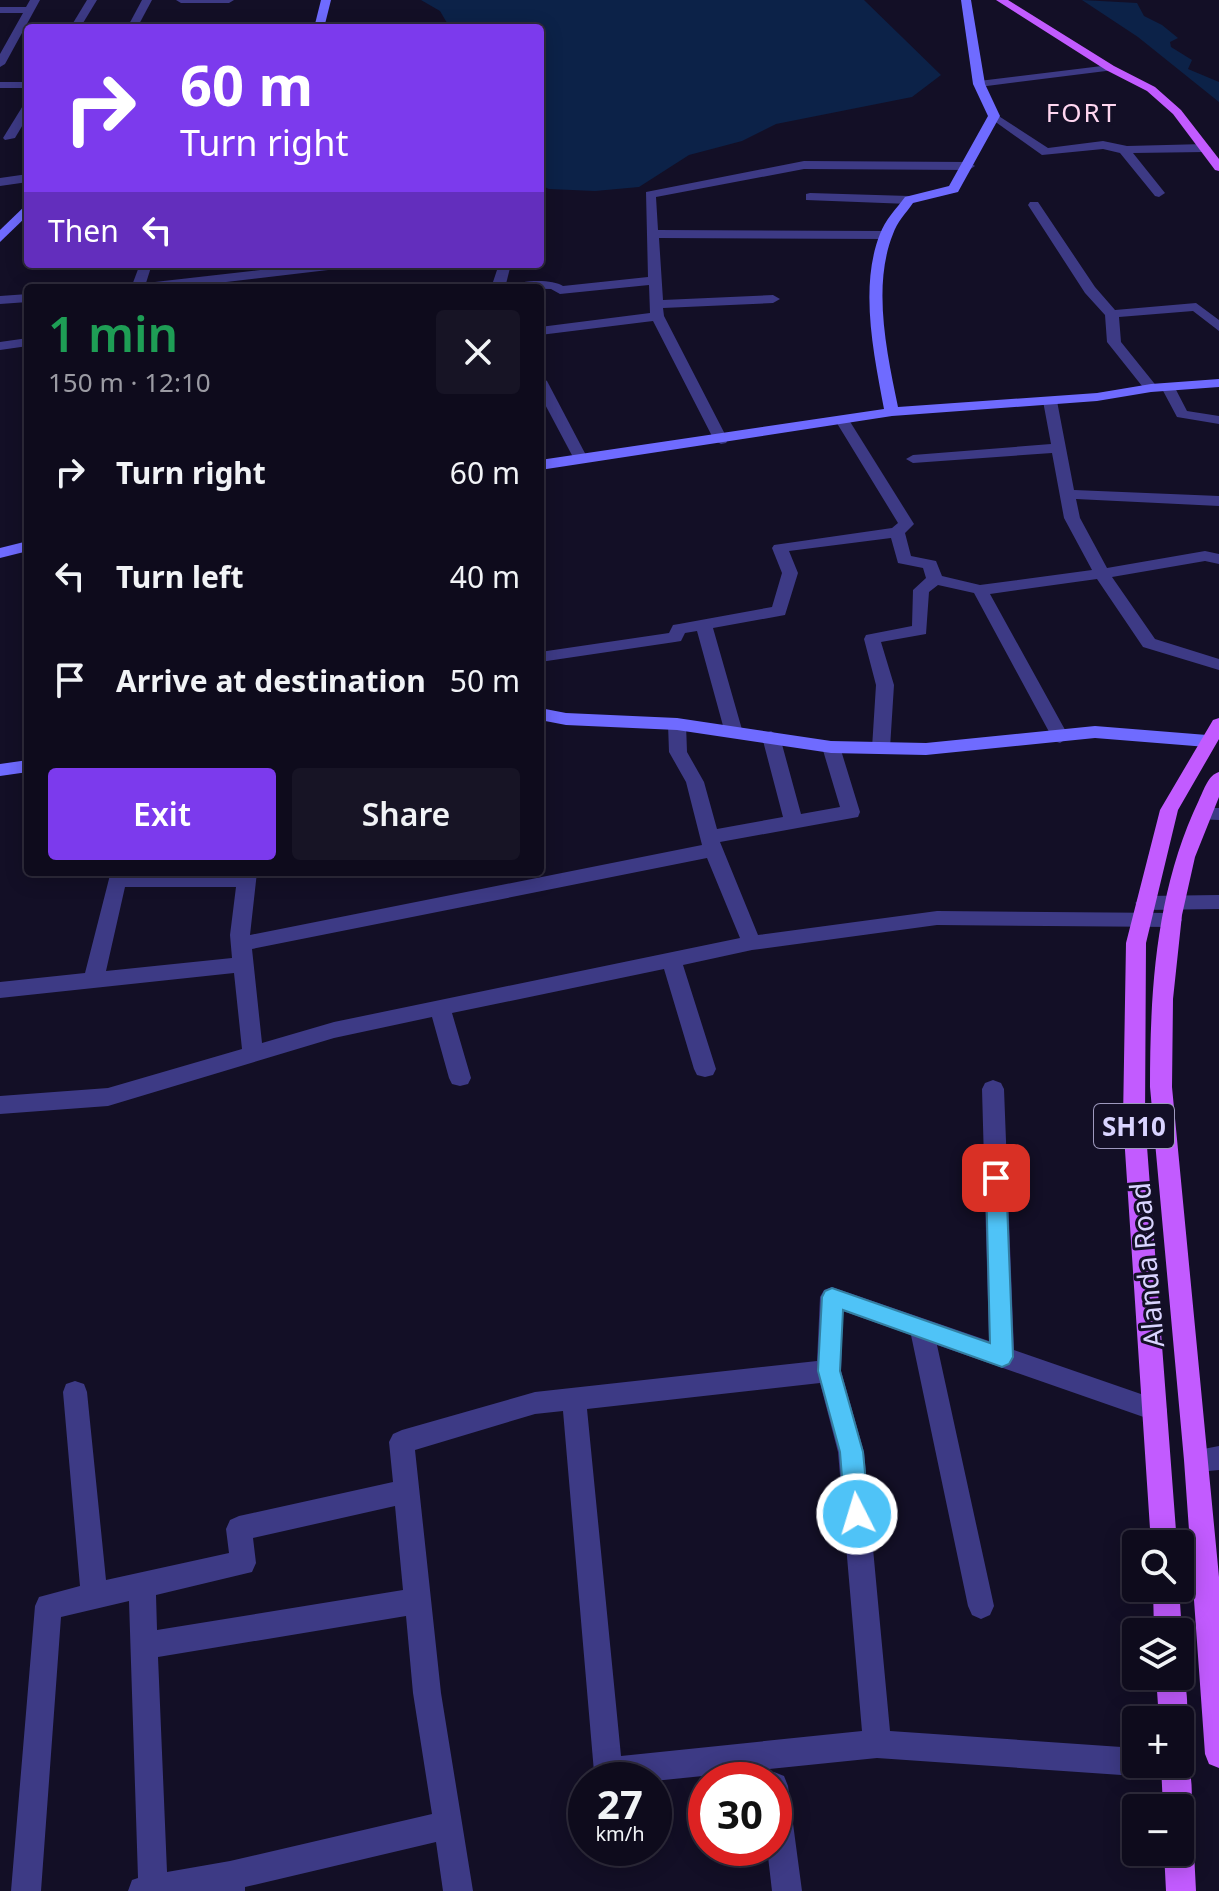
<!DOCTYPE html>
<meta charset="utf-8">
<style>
:root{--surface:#0e0b1c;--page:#171425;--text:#f1f3f6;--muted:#9b9ba3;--line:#2e2b3b;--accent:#7c3aed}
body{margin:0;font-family:"Noto Sans",sans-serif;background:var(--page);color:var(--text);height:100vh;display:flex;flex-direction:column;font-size:30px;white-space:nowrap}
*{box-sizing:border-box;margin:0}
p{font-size:26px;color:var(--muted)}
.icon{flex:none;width:44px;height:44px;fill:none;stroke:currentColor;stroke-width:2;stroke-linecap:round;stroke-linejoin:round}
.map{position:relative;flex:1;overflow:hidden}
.side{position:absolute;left:24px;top:284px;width:520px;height:592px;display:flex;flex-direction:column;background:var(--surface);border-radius:8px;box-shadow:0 4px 20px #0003,0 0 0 2px var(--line)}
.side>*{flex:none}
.hud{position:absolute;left:24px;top:24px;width:520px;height:244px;border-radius:8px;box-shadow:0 4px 20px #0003,0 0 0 2px var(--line);background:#7c3aed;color:#fff;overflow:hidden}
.tools{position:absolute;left:1122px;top:1530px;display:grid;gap:16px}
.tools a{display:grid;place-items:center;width:72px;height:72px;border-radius:8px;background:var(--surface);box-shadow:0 4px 20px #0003,0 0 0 2px var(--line);font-size:40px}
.speed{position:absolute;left:568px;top:1762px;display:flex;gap:16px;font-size:40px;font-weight:700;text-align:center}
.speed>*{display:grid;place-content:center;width:104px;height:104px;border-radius:50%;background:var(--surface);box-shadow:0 4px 20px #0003,0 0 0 2px var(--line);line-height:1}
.speed small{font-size:20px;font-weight:400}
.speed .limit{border:12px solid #d22;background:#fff;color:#111}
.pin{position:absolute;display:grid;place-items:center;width:68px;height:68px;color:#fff;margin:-34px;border-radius:16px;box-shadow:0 4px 12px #0006}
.me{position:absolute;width:88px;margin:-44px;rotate:355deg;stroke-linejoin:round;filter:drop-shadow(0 0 6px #0008)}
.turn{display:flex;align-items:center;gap:28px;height:168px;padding:0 24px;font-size:36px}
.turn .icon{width:104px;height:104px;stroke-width:2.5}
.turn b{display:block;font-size:56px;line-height:68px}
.then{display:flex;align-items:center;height:76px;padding:0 24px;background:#0003;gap:16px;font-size:30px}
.round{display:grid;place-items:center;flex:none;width:84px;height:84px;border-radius:8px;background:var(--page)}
.headline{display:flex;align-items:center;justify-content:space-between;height:136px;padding:0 24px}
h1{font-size:48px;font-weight:600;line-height:60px;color:#1e9e55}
.button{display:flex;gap:16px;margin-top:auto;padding:16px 24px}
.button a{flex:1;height:92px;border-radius:8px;background:var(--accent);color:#fff;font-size:32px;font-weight:600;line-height:92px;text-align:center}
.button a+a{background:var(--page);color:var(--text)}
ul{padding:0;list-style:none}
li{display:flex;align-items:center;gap:24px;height:104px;padding:0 24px}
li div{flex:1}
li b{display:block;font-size:30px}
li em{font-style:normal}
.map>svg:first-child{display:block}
.water{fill:#0c2248}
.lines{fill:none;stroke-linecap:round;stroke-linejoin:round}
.street{fill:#3d3a85;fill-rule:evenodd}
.secondary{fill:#6f6bff;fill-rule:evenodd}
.primary{fill:#c25bff;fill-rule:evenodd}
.route{fill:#4fc3f7;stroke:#337fa1;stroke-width:2}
.labels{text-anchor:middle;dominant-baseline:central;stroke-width:6;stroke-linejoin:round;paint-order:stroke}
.far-neighbourhood-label{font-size:26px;letter-spacing:2px;fill:#ffd6f0;stroke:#130f26}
.shield{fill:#130f26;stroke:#9e99be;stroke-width:2}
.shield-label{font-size:26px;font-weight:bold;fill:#d9d4ff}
.street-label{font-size:28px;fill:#d9d4ff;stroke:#130f26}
</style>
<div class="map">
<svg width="1219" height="1891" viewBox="0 0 1219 1891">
<rect width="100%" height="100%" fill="#130f26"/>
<!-- water -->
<g class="water">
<polygon points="421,0 864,0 941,75 912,97 776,124 742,141 689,155 639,187 595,191 549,189 540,185 540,28 450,28 440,11"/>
<polygon points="1082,0 1137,3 1144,16 1162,25 1178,38 1170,42 1171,47 1192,60 1188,69 1219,82 1219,102 1138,37"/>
</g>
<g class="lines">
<!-- street -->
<g class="street">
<polygon points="30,0 40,0 5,64 0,67 0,54 23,13 0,13 0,7 26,7"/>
<polygon points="87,0 97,0 80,28 70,28"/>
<polygon points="142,0 152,0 137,28 127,28"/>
<polygon points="176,0 234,0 229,3 181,3"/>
<polygon points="1110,65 1115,68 1114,70 979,87 973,84 979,81"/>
<rect x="0" y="82" width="28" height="6"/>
<polygon points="28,103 28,116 15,138 5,140 3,138 24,104"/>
<polygon points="994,113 1048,148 1103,141 1127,146 1205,144 1211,148 1205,152 1133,153 1165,193 1159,197 1155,196 1120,153 1103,149 1042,155 990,118 988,116"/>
<path d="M 804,161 L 969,162 L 975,166 L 969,170 L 804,169 L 656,197 L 658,230 L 885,231 L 891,235 L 885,239 L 659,238 L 663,300 L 773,295 L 780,299 L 773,303 L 663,308 L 664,316 L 728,440 L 726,443 L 721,444 L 714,440 L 653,321 L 540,335 L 540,327 L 650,313 L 649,285 L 560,294 L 551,289 L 505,288 C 517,280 551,278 563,286 L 648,277 L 646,192 Z"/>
<polygon points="28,174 28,182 0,186 0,178"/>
<polygon points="810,193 909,196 915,200 909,204 806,200 806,194"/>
<polygon points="1030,202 1038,202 1095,287 1115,310 1196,303 1219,320 1219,331 1193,311 1119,317 1121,342 1158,388 1151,392 1146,391 1107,342 1105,315 1085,293 1028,205"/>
<polygon points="140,264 152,264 146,283 312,264 351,264 345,268 175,288 131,288"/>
<polygon points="499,264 511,264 505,288 491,288"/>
<polygon points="28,294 28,302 0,304 0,296"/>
<polygon points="28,338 28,346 0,350 0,342"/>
<polygon points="540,377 547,381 588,459 586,462 581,463 574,459 540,395"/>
<polygon points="1168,383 1173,384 1187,411 1219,416 1219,424 1177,417 1161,387"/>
<polygon points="1050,397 1057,401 1074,490 1219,496 1219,506 1076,499 1080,518 1107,568 1205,551 1219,554 1219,564 1205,561 1112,577 1155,639 1219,659 1219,670 1143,647 1097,579 990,594 1069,737 1060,743 1054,741 974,593 938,585 929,592 926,634 881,642 894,685 890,748 881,754 875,752 872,748 876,685 864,639 866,635 912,626 913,590 926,578 923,568 898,563 891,538 789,551 798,573 785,615 713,628 743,733 740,737 728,737 725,733 697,631 685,633 681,641 675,642 540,662 540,652 669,633 673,625 679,624 772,607 782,573 772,548 774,545 892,528 898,523 835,420 842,416 849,420 914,524 905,533 911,556 936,561 942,576 980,585 1092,570 1064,518 1052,453 913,463 906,459 913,455 1051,444 1043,401"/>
<path d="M 677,718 L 686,724 L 687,752 L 704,782 L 717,829 L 783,817 L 762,737 L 765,733 L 771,731 L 780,737 L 801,814 L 840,807 L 822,747 L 831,741 L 840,747 L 860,812 L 858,817 L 720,842 L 758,935 L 937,911 L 1172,913 L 1179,915 L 1182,920 L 1179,925 L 1172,927 L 937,925 L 752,950 L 683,965 L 716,1069 L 713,1075 L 705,1077 L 697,1075 L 694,1069 L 664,969 L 452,1013 L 471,1078 L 468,1084 L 460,1086 L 452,1084 L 449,1078 L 432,1017 L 334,1038 L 108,1106 L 0,1114 L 0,1096 L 108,1088 L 242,1049 L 234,973 L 0,998 L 0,982 L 85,973 L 110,875 L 257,872 L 250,935 L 702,845 L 686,782 L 669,752 L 668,724 ZM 707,858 L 740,938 L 334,1022 L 262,1043 L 252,949 ZM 125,887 L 236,887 L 230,935 L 232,958 L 106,971 Z"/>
<polygon points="1203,808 1219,808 1219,820 1196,819 1194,814"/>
<polygon points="1219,895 1219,909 1145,910 1135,903 1145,896"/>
<path d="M 993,1080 L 1001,1083 L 1004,1089 L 1014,1350 L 1164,1402 L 1167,1410 L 1164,1418 L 1155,1421 L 937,1345 L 994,1606 L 990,1615 L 981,1619 L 972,1615 L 968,1606 L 911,1335 L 843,1311 L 841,1371 L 864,1452 L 890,1731 L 1136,1748 L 1136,1764 L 1149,1764 L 1146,1772 L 1136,1776 L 877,1758 L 654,1781 L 597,1780 L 594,1772 L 563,1411 L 535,1414 L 415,1450 L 441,1693 L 473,1891 L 443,1891 L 436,1842 L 245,1887 L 245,1891 L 128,1891 L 132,1880 L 138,1878 L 129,1601 L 61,1617 L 41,1891 L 11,1891 L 35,1606 L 39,1597 L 80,1586 L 63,1392 L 66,1384 L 75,1381 L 84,1384 L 87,1392 L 106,1580 L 229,1553 L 226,1529 L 230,1520 L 239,1516 L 393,1482 L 389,1442 L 393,1434 L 402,1430 L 535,1392 L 817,1361 L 820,1297 L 824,1290 L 832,1287 L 989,1341 L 982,1089 L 985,1083 ZM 820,1383 L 838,1452 L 862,1731 L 621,1756 L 587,1409 ZM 395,1506 L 403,1590 L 157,1630 L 156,1595 L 252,1572 L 256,1563 L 253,1538 ZM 406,1616 L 413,1693 L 432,1814 L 230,1861 L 167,1872 L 158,1657 Z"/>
<polygon points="1219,1446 1219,1470 1197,1472 1188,1468 1184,1460 1188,1452"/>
<polygon points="774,1772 784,1776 788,1786 802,1891 772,1891 767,1848 774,1848 774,1780 762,1780"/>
</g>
<!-- secondary -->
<g class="secondary">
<polygon points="321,0 331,0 324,28 314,28"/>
<path d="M 961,0 L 971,0 L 985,84 L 1000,116 L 958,192 L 913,203 C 906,213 897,222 893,234 C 872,286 887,354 898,407 L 1097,393 L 1151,384 L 1219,379 L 1219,387 L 1151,392 L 1097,401 L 892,416 L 540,470 L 540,460 L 884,409 C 874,355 859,287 880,234 C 885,220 896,209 905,197 L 949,186 L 988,116 L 973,84 Z"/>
<polygon points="28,203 28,215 0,242 0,230"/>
<polygon points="28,541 28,551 0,558 0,548"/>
<polygon points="540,708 566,713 677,718 831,741 926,743 1095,726 1207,735 1216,741 1207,747 1095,738 926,755 831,753 677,730 566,725 540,720"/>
<polygon points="28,760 28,772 0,776 0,764"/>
</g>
<!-- primary -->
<g class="primary">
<polygon points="996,0 1008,0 1114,66 1155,87 1181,110 1219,159 1219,171 1215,170 1173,114 1147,91 1106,70"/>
<polygon points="1219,718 1219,739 1178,810 1146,943 1145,1120 1177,1544 1151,1544 1123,1120 1126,943 1160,810 1213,720"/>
<path d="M 1219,772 L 1219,797 L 1195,857 L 1182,915 L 1173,999 L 1172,1087 L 1219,1577 L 1219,1768 L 1209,1764 L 1205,1754 L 1184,1460 L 1150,1087 C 1150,989 1156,890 1199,800 C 1204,790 1208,775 1219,772 Z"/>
<polygon points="1153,1588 1179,1588 1182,1632 1180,1636 1180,1632 1154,1632"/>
<path d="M 1180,1667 C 1187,1683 1192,1718 1180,1731 L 1180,1720 L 1159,1720 L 1156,1676 L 1180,1676 Z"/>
<path d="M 1180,1752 L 1185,1754 C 1192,1772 1195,1800 1187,1818 L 1180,1821 L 1180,1808 L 1163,1808 L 1161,1764 L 1180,1764 Z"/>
<polygon points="1180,1838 1189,1842 1194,1852 1196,1891 1166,1891 1164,1852 1180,1852"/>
</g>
</g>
<!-- route -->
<polygon class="route" points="996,1170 1003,1172 1006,1178 1013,1357 1009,1364 1002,1367 843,1310 840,1371 863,1452 869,1514 865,1522 857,1525 848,1522 845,1514 840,1452 818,1371 822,1297 825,1291 832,1288 990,1343 986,1178 989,1172"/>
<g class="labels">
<!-- far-neighbourhood labels -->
<g class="far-neighbourhood-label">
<text x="1082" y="112">FORT</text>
</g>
<!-- shield labels -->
<rect class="shield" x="1094" y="1104" width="80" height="44" rx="6"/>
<g class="shield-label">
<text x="1134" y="1126">SH10</text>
</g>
<!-- street labels -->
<g class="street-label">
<text transform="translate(1146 1265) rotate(-95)">Alanda Road</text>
</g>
</g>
</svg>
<div class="tools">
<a><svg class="icon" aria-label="search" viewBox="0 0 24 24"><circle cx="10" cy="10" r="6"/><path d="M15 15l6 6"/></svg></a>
<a><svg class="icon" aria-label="layers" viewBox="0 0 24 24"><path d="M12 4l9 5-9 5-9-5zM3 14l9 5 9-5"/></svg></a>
<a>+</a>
<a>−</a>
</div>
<div class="speed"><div>27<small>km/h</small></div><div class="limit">30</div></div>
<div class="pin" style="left:996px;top:1178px;background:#d93025"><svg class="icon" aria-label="arrive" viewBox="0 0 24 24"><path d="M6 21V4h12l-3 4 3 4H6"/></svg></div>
<svg class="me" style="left:857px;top:1514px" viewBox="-20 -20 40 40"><circle r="17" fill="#4fc3f7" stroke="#fff" stroke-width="3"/><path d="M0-11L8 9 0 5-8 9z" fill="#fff"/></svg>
<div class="hud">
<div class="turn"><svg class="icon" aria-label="right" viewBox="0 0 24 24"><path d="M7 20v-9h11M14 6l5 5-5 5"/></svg><div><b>60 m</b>Turn right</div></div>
<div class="then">Then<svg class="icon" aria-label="left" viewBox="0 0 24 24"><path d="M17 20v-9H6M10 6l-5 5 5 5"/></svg></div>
</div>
<section class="side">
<div class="headline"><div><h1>1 min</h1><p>150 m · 12:10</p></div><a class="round"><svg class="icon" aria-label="close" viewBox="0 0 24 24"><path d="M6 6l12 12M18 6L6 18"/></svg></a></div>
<ul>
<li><svg class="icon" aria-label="right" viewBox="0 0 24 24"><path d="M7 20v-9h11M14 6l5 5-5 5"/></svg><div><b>Turn right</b></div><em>60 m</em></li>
<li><svg class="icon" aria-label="left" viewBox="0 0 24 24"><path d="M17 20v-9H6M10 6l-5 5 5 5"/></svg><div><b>Turn left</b></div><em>40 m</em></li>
<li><svg class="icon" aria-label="arrive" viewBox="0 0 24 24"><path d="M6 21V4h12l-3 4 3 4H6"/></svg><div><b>Arrive at destination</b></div><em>50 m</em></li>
</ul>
<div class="button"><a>Exit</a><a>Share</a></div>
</section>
</div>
